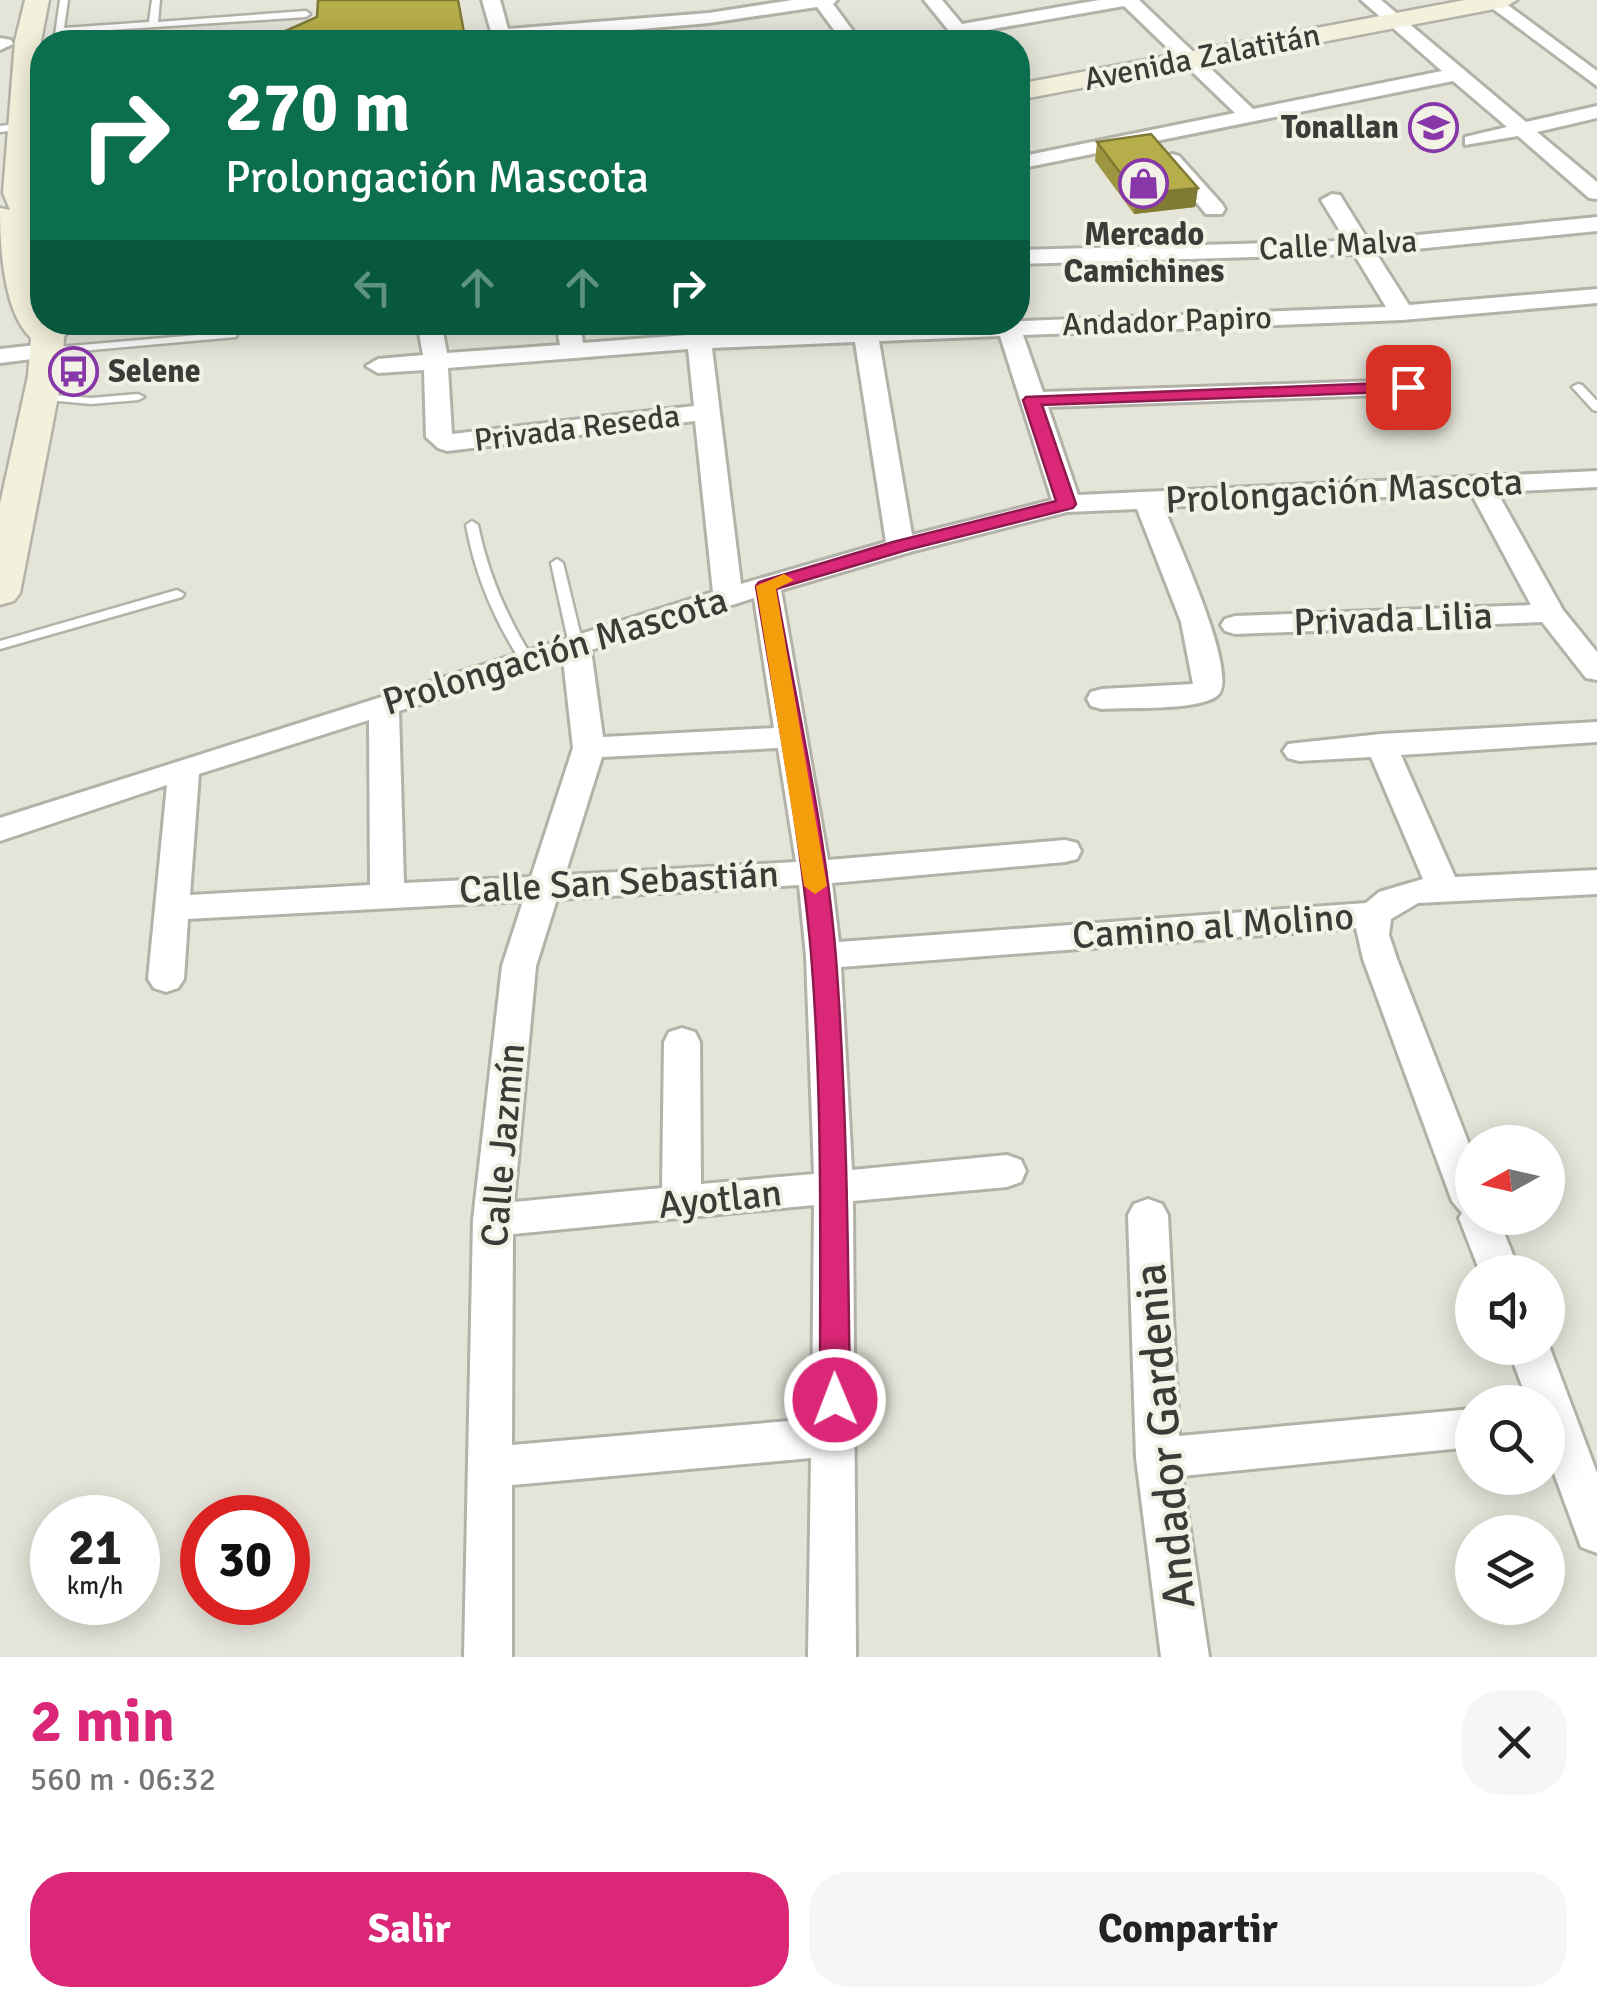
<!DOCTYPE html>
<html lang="es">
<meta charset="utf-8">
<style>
:root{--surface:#fff;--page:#f6f6f6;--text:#222;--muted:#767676;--accent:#db2777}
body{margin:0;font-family:Signika,sans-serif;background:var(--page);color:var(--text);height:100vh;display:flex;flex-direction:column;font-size:38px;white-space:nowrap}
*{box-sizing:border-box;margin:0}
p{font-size:32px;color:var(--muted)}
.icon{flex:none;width:55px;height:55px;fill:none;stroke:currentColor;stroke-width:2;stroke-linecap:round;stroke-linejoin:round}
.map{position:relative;height:1657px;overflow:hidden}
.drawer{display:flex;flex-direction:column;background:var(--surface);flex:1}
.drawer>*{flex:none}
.guide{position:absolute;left:30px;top:30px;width:1000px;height:305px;border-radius:40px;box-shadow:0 5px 25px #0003;background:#0b6e4f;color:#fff;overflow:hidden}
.needle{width:65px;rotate:262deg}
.buttons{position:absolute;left:1455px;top:1125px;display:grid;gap:20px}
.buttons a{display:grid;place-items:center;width:110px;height:110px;border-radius:50%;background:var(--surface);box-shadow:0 5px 25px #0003;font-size:50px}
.speed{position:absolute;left:30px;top:1495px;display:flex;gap:20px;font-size:50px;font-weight:700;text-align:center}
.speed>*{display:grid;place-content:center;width:130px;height:130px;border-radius:50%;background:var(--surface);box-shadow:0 5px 25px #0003;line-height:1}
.speed small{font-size:25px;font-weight:400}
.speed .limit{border:15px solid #d22;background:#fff;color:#111}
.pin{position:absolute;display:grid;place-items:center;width:85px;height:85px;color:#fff;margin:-42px;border-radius:20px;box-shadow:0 5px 15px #0006}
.me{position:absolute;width:110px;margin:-55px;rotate:359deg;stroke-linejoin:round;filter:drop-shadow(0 0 8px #0008)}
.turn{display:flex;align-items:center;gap:35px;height:210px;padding:0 30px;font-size:45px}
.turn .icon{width:130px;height:130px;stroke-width:2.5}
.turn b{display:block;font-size:70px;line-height:85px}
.lanes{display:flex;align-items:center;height:95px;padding:0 30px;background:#0003;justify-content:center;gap:50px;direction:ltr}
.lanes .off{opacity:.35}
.round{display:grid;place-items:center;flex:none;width:105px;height:105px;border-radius:40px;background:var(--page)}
.summary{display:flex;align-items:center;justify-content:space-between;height:170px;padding:0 30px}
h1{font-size:60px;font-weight:800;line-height:75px;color:var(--accent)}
.action{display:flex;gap:20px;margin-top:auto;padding:20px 30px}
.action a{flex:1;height:115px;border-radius:40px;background:var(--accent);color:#fff;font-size:40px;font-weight:800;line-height:115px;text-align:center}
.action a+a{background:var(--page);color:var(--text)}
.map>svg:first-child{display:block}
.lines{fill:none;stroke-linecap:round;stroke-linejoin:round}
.lane-casing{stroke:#b3b2a8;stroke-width:5}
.street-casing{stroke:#b3b2a8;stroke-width:6}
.secondary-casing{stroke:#b3b2a8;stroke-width:5}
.lane{fill:#fff;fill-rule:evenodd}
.street{fill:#fff;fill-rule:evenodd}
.secondary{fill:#f3f1db;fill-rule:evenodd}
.wall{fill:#9d9640}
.shaded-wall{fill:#7f7a34}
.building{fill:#b6ae4b;stroke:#7f7a34;stroke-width:2.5}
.route{fill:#db2777;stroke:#8e194d;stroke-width:2.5}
.slow{fill:#f59e0b}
.labels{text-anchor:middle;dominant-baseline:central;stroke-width:8;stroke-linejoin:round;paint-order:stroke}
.far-street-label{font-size:32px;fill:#3c3b37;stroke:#f2f1e6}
.far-poi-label{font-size:32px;font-weight:bold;fill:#3c3b37;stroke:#f2f1e6;text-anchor:end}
.street-label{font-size:38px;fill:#3c3b37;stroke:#f2f1e6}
.near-street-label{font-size:45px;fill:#3c3b37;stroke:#f2f1e6}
</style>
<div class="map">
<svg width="1597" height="1657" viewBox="0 0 1597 1657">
<rect width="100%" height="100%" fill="#e5e4d9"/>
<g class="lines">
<defs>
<g id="lane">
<polygon points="60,0 68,0 64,28 149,22 152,0 160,0 158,22 306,11 310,14 306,17 64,33 62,42 54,42"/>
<polygon points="42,121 42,127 0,132 0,126"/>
<polygon points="232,332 237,335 236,337 47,354 41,351 47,348"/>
<polygon points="1578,384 1582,385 1597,401 1597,411 1593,410 1572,387"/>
<polygon points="41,394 91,398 138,394 144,397 138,400 91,404 37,399 35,397"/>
<path d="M 472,521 L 478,525 C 488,574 507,618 534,660 L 532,663 L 522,663 C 494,620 475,575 466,525 Z"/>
<polygon points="557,559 563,563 583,645 576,649 569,645 551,563"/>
<polygon points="177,590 184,594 182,597 0,649 0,641"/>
</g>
<g id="street">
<polygon points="482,0 500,0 508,29 709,13 792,0 837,0 833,4 861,42 843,42 817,7 709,23 494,42"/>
<polygon points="924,0 942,0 962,24 1099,0 1139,0 1253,109 1442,71 1361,0 1381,0 1526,122 1597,106 1597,118 1537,132 1597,182 1597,199 1589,198 1518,136 1465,145 1465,137 1507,127 1453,81 1018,169 1018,157 1235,113 1124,6 970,33 976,42 958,42"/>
<polygon points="1481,0 1501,0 1597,71 1597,86"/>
<polygon points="0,38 11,40 13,44 0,50"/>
<polygon points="1172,154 1179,156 1222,204 1225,209 1222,214 1206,214 1165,164 1162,160"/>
<path d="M 1332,194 L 1340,195 L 1368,240 L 1597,217 L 1597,231 L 1376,253 L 1409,305 L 1597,289 L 1597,303 L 1402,320 L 1023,335 L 1043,392 L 1407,380 L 1419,387 L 1407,394 L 1048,407 L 1078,495 L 1597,471 L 1597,487 L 1497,492 L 1563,610 L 1597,652 L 1597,680 L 1586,678 L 1542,622 L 1235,634 L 1225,631 L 1221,625 L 1225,619 L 1235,616 L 1531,605 L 1471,493 L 1164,507 C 1174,535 1242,678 1217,696 C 1197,711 1129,707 1102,709 L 1091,706 L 1087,699 L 1091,692 L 1102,689 L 1193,684 L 1181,622 L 1137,509 L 1067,512 L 910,552 L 781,590 L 828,860 L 1065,840 L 1077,843 L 1081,851 L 1077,859 L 1065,862 L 832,883 L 839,942 L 1366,903 L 1379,892 L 1423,879 L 1371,757 L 1299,761 L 1288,758 L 1283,751 L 1288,744 L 1381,734 L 1597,722 L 1597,742 L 1401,755 L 1455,877 L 1597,870 L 1597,894 L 1418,903 L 1391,919 L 1389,935 L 1397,959 L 1472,1152 L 1472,1218 L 1498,1218 L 1520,1272 L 1480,1272 L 1459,1218 L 1462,1213 L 1452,1201 L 1363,959 L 1356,928 L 841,967 L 852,1170 L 1007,1155 L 1021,1160 L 1026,1171 L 1021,1182 L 1007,1187 L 853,1201 L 856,1657 L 808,1657 L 811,1458 L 512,1485 L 512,1657 L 464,1657 L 473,1220 L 502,966 L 523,901 L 188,919 L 184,979 L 178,988 L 166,992 L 154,988 L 148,979 L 167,785 L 0,841 L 0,818 L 713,592 L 695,421 L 447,451 L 438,448 L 426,437 L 424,370 L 378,373 L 366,366 L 378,359 L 423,355 L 417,322 L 441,322 L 447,353 L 560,345 L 556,322 L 580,322 L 583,343 L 687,335 L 685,322 L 709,322 L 710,333 L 1386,307 L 1354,254 L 1018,264 L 1018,250 L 1346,241 L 1321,200 ZM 1000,336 L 1052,500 L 912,535 L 879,341 ZM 855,342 L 886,542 L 741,584 L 712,348 ZM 688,349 L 694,406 L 452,434 L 448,368 ZM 754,598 L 774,728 L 603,737 L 591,650 ZM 563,659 L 573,748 L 531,877 L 404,883 L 399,711 ZM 369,720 L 370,885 L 190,895 L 199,774 ZM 778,748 L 796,862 L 565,875 L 602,757 ZM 799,885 L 806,956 L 814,1174 L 701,1184 L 700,1042 L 695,1032 L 682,1028 L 669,1032 L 664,1042 L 662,1188 L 514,1202 L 536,966 L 557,899 ZM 814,1205 L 812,1419 L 512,1445 L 513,1234 Z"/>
<polygon points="47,344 56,346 59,351 56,356 0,363 0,349"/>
<polygon points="1148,1199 1162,1204 1168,1215 1179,1436 1472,1409 1472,1447 1182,1476 1209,1657 1161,1657 1136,1458 1128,1215 1134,1204"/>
<polygon points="1548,1343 1597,1473 1597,1553 1581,1547 1548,1457 1548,1402 1528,1402 1508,1348 1548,1348"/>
</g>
<g id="secondary">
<path d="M 25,0 L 49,0 L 41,41 L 33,193 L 42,216 L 42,260 L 31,257 L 42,292 L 42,322 L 76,322 L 64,337 L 62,376 L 20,593 L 14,601 L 0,605 L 0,504 L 28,376 L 31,338 C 3,312 0,245 0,208 L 10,210 L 3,193 L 15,41 Z"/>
<polygon points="1465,0 1517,0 1505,7 1018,100 1018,84"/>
</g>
</defs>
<!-- lane casing -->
<use href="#lane" class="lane-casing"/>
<!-- street casing -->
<use href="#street" class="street-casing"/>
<!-- secondary casing -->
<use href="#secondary" class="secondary-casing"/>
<!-- lane -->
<use href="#lane" class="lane"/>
<!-- street -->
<use href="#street" class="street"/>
<!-- secondary -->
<use href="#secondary" class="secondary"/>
</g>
<!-- wall -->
<polygon class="wall" points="1097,142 1198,188 1195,207 1134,214 1095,161"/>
<!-- shaded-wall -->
<polygon class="shaded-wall" points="1198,188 1195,207 1134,214 1136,194"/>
<!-- building -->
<g class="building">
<polygon points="318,0 458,0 465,38 476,38 477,42 261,42 317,17"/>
<polygon points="1151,134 1198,188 1136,194 1097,142"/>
</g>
<!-- route -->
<path class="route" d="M 1408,382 L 1414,383 L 1414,391 L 1042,405 L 1076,504 L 1073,508 L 907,550 L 776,589 C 798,711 826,834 836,958 C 847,1105 848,1253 850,1400 L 846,1410 L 835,1414 L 825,1410 L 820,1400 C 820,1252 823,1101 811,953 C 800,830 776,708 756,586 L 759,582 L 893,542 L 1056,501 L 1023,400 L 1026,397 Z"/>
<!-- slow -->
<polygon class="slow" points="784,574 794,580 776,589 827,886 815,894 804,886 756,586"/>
<!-- icons -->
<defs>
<symbol id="school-ring" viewBox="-11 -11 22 22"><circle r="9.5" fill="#f2f1e6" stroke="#8737a7" stroke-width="1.5"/><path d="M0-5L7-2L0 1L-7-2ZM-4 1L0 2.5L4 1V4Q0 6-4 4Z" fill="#8737a7"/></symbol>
<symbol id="shop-ring" viewBox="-11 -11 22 22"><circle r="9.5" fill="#f2f1e6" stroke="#8737a7" stroke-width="1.5"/><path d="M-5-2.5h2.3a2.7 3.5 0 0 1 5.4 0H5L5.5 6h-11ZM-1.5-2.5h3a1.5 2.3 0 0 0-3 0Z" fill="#8737a7"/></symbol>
<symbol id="bus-ring" viewBox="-11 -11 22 22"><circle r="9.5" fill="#f2f1e6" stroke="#8737a7" stroke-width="1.5"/><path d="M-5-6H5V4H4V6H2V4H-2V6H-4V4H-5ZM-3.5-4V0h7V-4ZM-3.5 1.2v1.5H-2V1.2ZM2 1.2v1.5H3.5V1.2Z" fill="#8737a7"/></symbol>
</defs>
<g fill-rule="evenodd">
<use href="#school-ring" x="1406" y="100" width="55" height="55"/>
<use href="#shop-ring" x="1116" y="156" width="55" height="55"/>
<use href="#bus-ring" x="46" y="344" width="55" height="55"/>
</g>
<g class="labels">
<!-- far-street labels -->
<g class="far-street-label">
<text transform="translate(1202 57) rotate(-11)">Avenida Zalatitán</text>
<text transform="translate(1338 245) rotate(-3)">Calle Malva</text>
<text transform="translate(1167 321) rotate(-2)">Andador Papiro</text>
<text transform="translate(577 428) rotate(-7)">Privada Reseda</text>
</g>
<!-- far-poi labels -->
<g class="far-poi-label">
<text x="1399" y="127">Tonallan</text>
<text x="1144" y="234" text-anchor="middle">Mercado<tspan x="1144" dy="37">Camichines</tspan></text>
<text x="108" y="371" text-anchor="start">Selene</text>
</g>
<!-- street labels -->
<g class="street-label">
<text transform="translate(1344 491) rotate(-3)">Prolongación Mascota</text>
<text transform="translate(1393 619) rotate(-2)">Privada Lilia</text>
<text transform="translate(555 651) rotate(-17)">Prolongación Mascota</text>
<text transform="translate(619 882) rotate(-3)">Calle San Sebastián</text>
<text transform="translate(1213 926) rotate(-4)">Camino al Molino</text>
<text transform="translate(503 1145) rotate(-85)">Calle Jazmín</text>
<text transform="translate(720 1199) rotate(-6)">Ayotlan</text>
</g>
<!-- near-street labels -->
<g class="near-street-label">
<text transform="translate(1165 1436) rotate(-95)">Andador Gardenia</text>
</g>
</g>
</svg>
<div class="buttons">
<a><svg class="needle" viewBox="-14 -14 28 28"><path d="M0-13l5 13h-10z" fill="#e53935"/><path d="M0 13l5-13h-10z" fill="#767676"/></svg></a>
<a><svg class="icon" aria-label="sound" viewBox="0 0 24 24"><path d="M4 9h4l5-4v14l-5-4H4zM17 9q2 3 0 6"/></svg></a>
<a><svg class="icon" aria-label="search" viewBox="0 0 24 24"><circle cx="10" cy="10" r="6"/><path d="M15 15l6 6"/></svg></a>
<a><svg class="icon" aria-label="layers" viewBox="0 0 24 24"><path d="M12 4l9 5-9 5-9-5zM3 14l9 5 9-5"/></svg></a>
</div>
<div class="speed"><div>21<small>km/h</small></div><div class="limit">30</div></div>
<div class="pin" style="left:1408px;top:387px;background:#d93025"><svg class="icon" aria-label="arrive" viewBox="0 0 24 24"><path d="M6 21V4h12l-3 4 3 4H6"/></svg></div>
<svg class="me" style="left:835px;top:1400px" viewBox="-20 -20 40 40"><circle r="17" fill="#db2777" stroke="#fff" stroke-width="3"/><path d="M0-11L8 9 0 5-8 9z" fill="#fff"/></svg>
<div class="guide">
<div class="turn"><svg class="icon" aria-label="right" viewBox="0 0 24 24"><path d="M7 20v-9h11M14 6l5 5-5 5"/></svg><div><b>270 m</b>Prolongación Mascota</div></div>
<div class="lanes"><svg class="icon off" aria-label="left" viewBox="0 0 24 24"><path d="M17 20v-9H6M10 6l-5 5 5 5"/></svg><svg class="icon off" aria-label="ahead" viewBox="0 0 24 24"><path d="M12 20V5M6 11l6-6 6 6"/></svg><svg class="icon off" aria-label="ahead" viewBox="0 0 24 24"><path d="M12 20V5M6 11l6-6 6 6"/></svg><svg class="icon" aria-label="right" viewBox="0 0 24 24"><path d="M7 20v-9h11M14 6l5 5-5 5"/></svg></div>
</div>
</div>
<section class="drawer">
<div class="summary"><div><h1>2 min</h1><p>560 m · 06:32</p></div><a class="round"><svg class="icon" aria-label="close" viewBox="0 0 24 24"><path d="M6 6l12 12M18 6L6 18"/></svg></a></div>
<div class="action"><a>Salir</a><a>Compartir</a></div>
</section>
